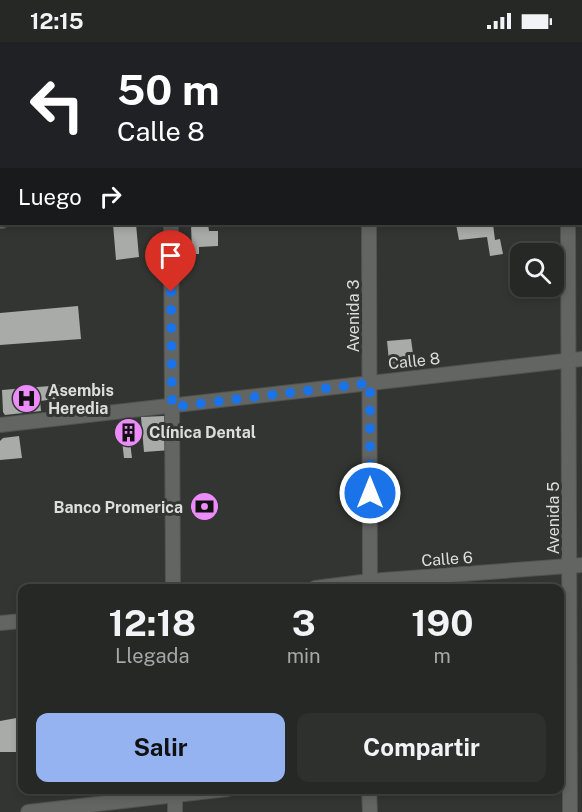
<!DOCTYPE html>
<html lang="es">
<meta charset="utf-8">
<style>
:root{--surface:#262826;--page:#2e302e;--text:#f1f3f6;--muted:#a4a6a7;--line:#424443;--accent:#95b2f1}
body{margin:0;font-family:"Public Sans",sans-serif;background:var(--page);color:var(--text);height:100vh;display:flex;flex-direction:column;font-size:22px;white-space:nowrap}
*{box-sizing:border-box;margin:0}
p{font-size:20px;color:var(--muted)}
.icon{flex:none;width:33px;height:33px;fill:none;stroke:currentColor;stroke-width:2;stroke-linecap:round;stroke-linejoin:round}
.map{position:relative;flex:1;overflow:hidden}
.side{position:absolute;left:18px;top:542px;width:546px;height:210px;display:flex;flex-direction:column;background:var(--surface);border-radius:12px;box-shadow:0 3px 9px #0003,0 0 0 2px var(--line)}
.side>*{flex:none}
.guide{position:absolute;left:0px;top:0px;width:582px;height:183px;box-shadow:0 3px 9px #0003,0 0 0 2px var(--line);background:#202124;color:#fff;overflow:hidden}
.tools{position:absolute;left:510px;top:201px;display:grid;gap:12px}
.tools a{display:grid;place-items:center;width:54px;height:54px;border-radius:12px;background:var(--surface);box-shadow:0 3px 9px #0003,0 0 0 2px var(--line);font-size:30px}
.pin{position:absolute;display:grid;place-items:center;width:51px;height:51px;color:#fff;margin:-62px -26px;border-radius:50% 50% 50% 0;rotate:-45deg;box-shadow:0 0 6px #0007}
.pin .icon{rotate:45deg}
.me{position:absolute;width:66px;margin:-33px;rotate:0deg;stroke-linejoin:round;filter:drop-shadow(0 0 4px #0008)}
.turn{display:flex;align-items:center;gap:21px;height:126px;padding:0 18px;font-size:27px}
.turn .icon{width:78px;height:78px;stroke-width:2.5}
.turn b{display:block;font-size:42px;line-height:51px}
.then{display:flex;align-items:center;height:57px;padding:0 18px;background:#0003;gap:12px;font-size:22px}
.eta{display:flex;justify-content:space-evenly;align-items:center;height:102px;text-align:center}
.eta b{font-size:36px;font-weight:700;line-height:42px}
.primary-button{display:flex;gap:12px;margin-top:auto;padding:12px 18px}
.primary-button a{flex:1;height:69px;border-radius:12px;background:var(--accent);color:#111;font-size:24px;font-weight:700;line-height:69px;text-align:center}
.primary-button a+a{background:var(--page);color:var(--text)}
.status{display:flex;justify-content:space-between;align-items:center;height:42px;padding:0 30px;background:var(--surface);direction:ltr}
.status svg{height:16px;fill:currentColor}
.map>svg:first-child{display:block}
.building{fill:#a9aba8}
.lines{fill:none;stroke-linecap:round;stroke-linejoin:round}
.minor-casing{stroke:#515250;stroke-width:16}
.minor{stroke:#636562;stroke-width:14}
.route{stroke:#1a73e8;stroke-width:10;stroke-dasharray:0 18}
.labels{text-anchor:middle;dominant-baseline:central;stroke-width:6;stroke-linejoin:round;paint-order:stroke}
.street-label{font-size:16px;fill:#dcdddc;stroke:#333533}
.poi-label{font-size:16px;font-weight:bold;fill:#dcdddc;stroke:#333533;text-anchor:start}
</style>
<div class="status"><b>12:15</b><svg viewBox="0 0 49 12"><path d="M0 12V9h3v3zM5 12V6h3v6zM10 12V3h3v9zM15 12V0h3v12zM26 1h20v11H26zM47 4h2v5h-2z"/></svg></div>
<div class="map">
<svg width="582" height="770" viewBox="0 0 582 770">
<rect width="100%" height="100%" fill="#333533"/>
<!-- building -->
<g class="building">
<polygon points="113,182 136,182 139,215 116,218"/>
<polygon points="191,182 208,182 209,189 218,189 218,204 199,205 199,212 192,212"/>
<polygon points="456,182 493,182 495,198 500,197 503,212 490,214 487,195 459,198"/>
<polygon points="78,264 81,297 0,303 0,271"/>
<polygon points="411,297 415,326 390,329 387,299"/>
<polygon points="62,343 63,356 40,359 41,369 5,373 3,370 2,348"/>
<polygon points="164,374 169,378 171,408 144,410 141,375"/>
<polygon points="134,380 136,399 130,400 132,416 124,416 120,381"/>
<polygon points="19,394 22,416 0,418 0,399 3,396"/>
<polygon points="22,675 22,710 0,710 0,679"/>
</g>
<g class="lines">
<defs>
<g id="minor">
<polyline points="94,0 94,2"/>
<polyline points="170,0 170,2"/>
<polyline points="368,0 368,2"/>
<polyline points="567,2 567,0"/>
<polyline points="580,117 582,117"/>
<polyline points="0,179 2,179"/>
<polyline points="171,182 173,546"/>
<polyline points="369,182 370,546"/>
<polyline points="568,182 570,770"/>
<polyline points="0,383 582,317"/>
<polyline points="315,546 370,539 582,523"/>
<polyline points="0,581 22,579"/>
<polyline points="175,747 175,770"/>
<polyline points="369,747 370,770"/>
<polyline points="28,770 228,747"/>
</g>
</defs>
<!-- minor casing -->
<use href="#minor" class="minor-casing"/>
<!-- minor -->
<use href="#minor" class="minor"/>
</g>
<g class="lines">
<!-- route -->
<polyline class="route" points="171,250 172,365 370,341 370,451"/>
</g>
<!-- icons -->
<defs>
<symbol id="hospital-disc" viewBox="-11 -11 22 22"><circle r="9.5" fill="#ec8cfb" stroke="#333533"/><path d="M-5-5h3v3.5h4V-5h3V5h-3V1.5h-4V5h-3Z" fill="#111"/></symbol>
<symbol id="building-disc" viewBox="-11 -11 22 22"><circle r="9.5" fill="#ec8cfb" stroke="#333533"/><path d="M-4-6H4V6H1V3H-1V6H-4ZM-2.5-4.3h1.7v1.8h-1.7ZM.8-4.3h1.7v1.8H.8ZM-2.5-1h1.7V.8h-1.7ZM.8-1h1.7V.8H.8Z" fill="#111"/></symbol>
<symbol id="bank-disc" viewBox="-11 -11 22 22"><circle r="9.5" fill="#ec8cfb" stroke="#333533"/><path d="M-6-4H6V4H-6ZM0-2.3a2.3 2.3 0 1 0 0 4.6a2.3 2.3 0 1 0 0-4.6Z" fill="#111"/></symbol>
</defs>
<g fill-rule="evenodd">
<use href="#hospital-disc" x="10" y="340" width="33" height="33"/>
<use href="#building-disc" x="112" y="374" width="33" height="33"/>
<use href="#bank-disc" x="188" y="448" width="33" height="33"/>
</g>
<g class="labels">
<!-- street labels -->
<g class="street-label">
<text transform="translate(353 274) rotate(-90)">Avenida 3</text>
<text transform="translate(414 319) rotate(-6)">Calle 8</text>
<text transform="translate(553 476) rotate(-90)">Avenida 5</text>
<text transform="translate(447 517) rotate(-4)">Calle 6</text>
</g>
<!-- poi labels -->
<g class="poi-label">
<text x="48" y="348">Asembis<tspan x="48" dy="18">Heredia</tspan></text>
<text x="149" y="390">Clínica Dental</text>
<text x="183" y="465" text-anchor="end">Banco Promerica</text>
</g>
</g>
</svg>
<div class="tools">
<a><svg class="icon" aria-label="search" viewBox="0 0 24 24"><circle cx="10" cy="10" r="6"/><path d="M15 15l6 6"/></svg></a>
</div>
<div class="pin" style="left:171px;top:250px;background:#d93025"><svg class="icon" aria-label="arrive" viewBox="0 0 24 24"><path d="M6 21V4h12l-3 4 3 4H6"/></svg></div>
<svg class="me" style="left:370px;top:451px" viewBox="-20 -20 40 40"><circle r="17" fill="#1a73e8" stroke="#fff" stroke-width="3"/><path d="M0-11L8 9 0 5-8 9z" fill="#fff"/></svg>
<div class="guide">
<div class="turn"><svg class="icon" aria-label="left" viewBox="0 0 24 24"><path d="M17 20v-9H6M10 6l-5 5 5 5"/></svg><div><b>50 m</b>Calle 8</div></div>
<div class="then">Luego<svg class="icon" aria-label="right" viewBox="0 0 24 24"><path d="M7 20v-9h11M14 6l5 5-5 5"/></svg></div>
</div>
<section class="side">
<div class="eta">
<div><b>12:18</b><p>Llegada</p></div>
<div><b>3</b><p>min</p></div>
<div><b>190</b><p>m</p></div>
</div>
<div class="primary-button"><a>Salir</a><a>Compartir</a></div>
</section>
</div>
